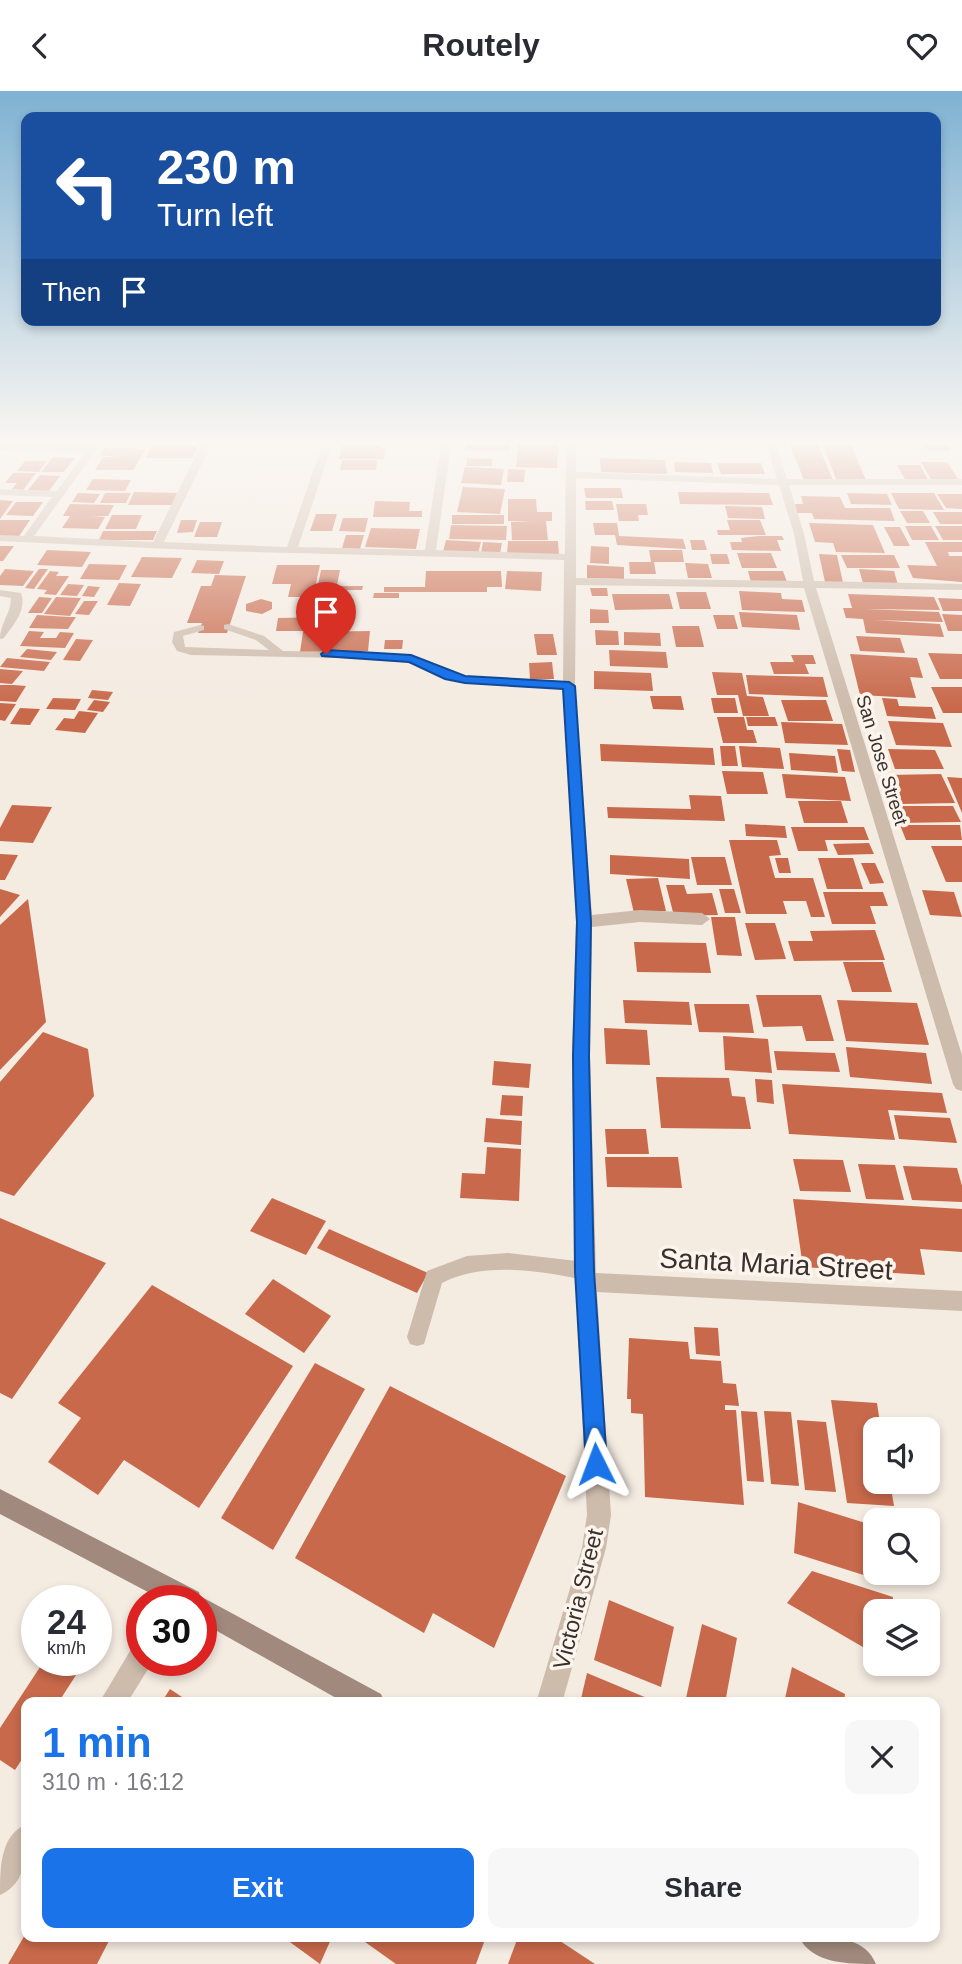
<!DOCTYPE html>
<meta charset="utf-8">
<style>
:root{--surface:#fff;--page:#f7f7f7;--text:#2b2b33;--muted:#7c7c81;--accent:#1a73e8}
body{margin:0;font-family:Arial,sans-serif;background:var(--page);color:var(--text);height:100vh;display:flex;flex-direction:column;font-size:26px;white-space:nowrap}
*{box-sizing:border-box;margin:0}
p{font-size:23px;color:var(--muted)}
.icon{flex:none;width:38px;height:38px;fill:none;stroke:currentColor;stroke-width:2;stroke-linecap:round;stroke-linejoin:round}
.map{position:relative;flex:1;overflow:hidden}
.panel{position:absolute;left:21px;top:1606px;width:919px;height:245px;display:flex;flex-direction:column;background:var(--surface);border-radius:14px;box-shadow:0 4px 10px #0003}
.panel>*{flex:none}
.hud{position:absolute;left:21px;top:21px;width:920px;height:214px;border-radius:14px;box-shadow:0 4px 10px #0003;background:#1a4fa0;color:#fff;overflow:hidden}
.buttons{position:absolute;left:863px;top:1326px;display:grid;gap:14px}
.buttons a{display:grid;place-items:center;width:77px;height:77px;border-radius:14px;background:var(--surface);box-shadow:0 4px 10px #0003;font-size:35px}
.speed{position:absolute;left:21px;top:1494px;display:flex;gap:14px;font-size:35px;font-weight:700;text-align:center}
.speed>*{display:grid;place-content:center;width:91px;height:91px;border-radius:50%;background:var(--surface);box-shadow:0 4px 10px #0003;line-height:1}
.speed small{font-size:18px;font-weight:400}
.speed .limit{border:10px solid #d22;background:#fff;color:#111}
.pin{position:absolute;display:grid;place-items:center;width:60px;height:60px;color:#fff;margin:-72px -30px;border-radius:50% 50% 50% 0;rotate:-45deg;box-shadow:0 0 7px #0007}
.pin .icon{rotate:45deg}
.me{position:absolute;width:77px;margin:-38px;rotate:357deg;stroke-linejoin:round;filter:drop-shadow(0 0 5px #0008)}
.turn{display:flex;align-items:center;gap:24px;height:147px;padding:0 21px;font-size:32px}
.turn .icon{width:91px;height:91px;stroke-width:2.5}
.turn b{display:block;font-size:49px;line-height:60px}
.then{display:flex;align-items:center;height:66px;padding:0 21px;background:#0003;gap:14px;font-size:26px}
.round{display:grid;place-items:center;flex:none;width:74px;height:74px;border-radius:14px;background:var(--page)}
.summary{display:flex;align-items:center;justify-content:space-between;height:119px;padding:0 21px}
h1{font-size:42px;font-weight:600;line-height:52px;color:var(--accent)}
.primary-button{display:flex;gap:14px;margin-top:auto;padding:14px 21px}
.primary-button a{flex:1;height:80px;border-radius:14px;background:var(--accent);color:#fff;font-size:28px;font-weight:600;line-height:80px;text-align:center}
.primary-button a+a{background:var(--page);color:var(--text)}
header{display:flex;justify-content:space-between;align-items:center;height:91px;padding:0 21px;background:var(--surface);font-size:32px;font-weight:600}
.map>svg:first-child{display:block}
.building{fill:#c8694b}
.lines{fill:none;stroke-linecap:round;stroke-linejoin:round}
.lane{fill:#cdbbac;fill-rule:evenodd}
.street{fill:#cdbbac;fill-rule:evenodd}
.secondary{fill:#a18a7d;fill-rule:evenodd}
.route{fill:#1a73e8;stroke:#114b97;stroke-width:2}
.labels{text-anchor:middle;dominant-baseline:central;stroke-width:7;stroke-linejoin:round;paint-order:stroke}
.far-street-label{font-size:19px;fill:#3b302b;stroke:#fbf5ee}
.street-label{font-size:23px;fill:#3b302b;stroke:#fbf5ee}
.near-street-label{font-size:28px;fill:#3b302b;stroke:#fbf5ee}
</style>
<header><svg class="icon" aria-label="back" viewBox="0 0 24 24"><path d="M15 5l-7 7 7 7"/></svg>Routely<svg class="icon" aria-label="heart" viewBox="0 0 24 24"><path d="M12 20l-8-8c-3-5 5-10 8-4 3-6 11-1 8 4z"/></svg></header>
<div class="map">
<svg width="962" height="1873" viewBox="0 0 962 1873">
<rect width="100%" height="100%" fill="#f4ebe1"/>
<!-- building -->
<g class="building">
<polygon points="152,354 174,354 198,356 192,367 146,367"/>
<polygon points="466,354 510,354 509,360 465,359"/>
<polygon points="518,354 558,354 557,377 516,376"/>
<polygon points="790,354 818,354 833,389 804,389"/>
<polygon points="823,354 851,354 866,389 836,388"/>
<polygon points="924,354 947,354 951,360 927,359"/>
<polygon points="342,355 381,355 380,358 386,358 384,368 339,368"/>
<polygon points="104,357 146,358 133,379 95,379 103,366 117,366 100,364"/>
<polygon points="53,366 75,367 64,381 41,381"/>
<polygon points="467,367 492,368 492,375 466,375"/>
<polygon points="600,367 665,369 667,383 601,381"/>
<polygon points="342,369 377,369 376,379 340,379"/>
<polygon points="25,370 46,370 39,381 17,380"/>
<polygon points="674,371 711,372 713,382 675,381"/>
<polygon points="921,371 947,371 958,388 931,388"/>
<polygon points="717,372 761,372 765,383 721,383"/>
<polygon points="897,374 920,374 928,389 905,388"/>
<polygon points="465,376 504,378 501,394 461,392"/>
<polygon points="508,378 525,379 524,391 507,391"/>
<polygon points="13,382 36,382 23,399 12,398 17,392 5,392"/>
<polygon points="40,384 60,385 49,400 28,399"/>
<polygon points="93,388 131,389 125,400 86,399"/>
<polygon points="463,396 505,398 500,423 457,421"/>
<polygon points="584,397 621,397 623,407 586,407"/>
<polygon points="134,401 177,402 172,414 128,414"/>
<polygon points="678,401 769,402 773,414 680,413"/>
<polygon points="78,402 100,403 94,412 72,411"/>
<polygon points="105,402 131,402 126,412 100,412"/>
<polygon points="847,402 887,403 892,414 851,413"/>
<polygon points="891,402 934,402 944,419 899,418"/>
<polygon points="937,403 962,403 962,418 946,417"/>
<polygon points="801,405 840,406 845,417 890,417 895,430 814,428 812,422 797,422 795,413 803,413"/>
<polygon points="508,408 536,408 537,421 552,421 552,430 546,430 548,449 512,449 511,431 531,430 508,430"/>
<polygon points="0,409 13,410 0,428"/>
<polygon points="375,410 410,411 409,420 422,420 422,426 373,426"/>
<polygon points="585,410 612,410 614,419 586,419"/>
<polygon points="16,411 43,411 33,425 6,424"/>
<polygon points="70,413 114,414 108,425 91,425 105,426 98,438 62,437 70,425 63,425"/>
<polygon points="616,413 646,413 648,424 638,424 639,430 619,430"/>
<polygon points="725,415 762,416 765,428 728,427"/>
<polygon points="900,420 923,420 930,432 907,432"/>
<polygon points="933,421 962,421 962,433 940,433"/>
<polygon points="316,423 337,423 332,440 310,440"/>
<polygon points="112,424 142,424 136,438 105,438"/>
<rect x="452" y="424" width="52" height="9"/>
<polygon points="343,427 368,427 365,441 339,440"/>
<polygon points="0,429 30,429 17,448 0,447"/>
<polygon points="181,429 197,429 193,441 177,442"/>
<polygon points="727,429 760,429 766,444 718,444 717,439 730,439"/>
<polygon points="200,431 222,431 217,446 194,446"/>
<polygon points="593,432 617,432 619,445 683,448 686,458 617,454 615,444 595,444"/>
<polygon points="809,432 873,434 885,462 836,461 833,452 815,451"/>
<polygon points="451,434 507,435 506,449 449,448"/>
<polygon points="905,435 931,435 939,449 912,449"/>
<polygon points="935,435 962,435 962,449 943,449"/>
<polygon points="884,436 900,436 910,455 894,455"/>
<polygon points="371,437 420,438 416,458 365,456"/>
<polygon points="103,440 157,440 153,449 99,449"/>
<polygon points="346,444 364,444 360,458 342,457"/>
<polygon points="758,445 782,445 784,449 777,449 781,460 732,459 730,451 742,451 741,447"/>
<polygon points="446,449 481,451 478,463 443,461"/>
<polygon points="690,449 704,449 707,459 692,459"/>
<polygon points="508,450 558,450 559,465 507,463"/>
<polygon points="483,451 502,452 500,463 481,462"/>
<polygon points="925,451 962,451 962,461 948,461 949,465 962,465 962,491 913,487 907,474 937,475"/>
<polygon points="0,455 14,455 3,470 0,470"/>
<polygon points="591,455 609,456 609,473 590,472"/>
<polygon points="47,459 91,461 82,476 37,474"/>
<polygon points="649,459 682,459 684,471 654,471 656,483 630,483 629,471 651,471"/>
<polygon points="737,462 771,462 777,477 742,477"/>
<polygon points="710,463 727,463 730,473 712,473"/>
<polygon points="819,463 837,464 843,492 825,491"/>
<polygon points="841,464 894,464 900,477 847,477"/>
<polygon points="142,466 182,467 172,487 131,486"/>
<polygon points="197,469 224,470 219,483 191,482"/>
<polygon points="685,472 708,473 712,487 688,487"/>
<polygon points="89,473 127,474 119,489 80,488"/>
<polygon points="277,474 320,474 313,506 288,506 291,493 272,493"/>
<polygon points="587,474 624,476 624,488 587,487"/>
<polygon points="5,478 34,480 23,495 0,494 0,485"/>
<polygon points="39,478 48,478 34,498 25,497"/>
<polygon points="859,478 894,480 898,494 863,492"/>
<polygon points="321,479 340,479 337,494 318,494"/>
<polygon points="50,480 59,481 56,485 69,485 56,504 44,503 47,499 37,498"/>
<polygon points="426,480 501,480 502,496 487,496 487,501 384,501 384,496 425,496"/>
<polygon points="507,480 542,481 541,500 505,498"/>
<polygon points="748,480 783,480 787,491 751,491"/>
<polygon points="215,484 246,485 227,542 198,542 202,532 187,532 201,495 211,495"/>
<polygon points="119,492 141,493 130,515 107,514"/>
<polygon points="68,493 84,494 77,505 60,504"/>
<polygon points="88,495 100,496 94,506 82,505"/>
<polygon points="331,495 363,495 362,499 330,499"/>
<polygon points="590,497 607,497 608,505 592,505"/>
<polygon points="739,500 781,502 782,508 802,509 805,521 742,519"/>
<polygon points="676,501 706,501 711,518 680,518"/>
<polygon points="374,502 399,502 399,507 373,507"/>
<polygon points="612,503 669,503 673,518 615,519"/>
<polygon points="848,503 934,506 940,519 864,518 939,521 943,531 874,529 940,533 944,546 866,542 863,528 846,527 843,517 852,517"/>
<polygon points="39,506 52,507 42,522 28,522"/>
<polygon points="56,506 81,507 70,525 44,523"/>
<polygon points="938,507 962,508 962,520 943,520"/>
<polygon points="261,508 272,511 272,518 262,523 246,520 246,513"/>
<polygon points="84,510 98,510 89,524 75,523"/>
<polygon points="590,518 608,519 609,532 590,532"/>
<polygon points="739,521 797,524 800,539 742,536"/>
<polygon points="942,523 962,524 962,540 948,540"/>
<polygon points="37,524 70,526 76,526 68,538 29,537"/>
<polygon points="713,524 734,524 738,538 717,538"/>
<polygon points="325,526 323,540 276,540 278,527"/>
<polygon points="672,535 699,535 704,556 676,556"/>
<polygon points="595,539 618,540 619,554 596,554"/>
<polygon points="29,540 44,541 40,547 56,547 60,541 74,542 65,557 20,555"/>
<polygon points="370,540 368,560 300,561 303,541"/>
<polygon points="624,541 660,542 661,555 624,554"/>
<polygon points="534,543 553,543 557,564 537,564"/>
<polygon points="856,545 900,547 905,562 860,560"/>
<polygon points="76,548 93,549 80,570 63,569"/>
<polygon points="385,549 403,549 402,558 384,558"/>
<polygon points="27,558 57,561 51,569 20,566"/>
<polygon points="609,559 666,561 668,577 610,575"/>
<polygon points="928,562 962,563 962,588 940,588"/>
<polygon points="850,563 917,567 923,587 910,586 916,607 860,604"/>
<polygon points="791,564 813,564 816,573 805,573 809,583 774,583 770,571 794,571"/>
<polygon points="7,567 50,571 44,580 0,576"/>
<polygon points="552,571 554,588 530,588 529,572"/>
<polygon points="0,578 23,580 12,593 0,592"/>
<polygon points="594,580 651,582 653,600 594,598"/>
<polygon points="712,581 742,582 747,605 763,606 769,625 743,625 738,604 717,604"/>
<polygon points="746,584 823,586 828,606 749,603"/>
<polygon points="0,594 14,594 26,595 16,611 0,610"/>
<polygon points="931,596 962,596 962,622 943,622"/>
<polygon points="92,599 113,601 108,609 88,607"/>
<polygon points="650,605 681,605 684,619 653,618"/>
<polygon points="53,607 81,608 75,619 46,618"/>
<polygon points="711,607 735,607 738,622 714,622"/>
<polygon points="882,607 897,608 899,615 932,616 936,628 887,625"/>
<polygon points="94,609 110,611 103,621 87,619"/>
<polygon points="781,609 826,609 833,630 788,630"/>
<polygon points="0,612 16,613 5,630 0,629"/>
<polygon points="20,617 40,618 30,634 10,633"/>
<polygon points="79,620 98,622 85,642 55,639 64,627 74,628"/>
<polygon points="717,626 744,626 747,639 753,639 757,652 723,652"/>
<polygon points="746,626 775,626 778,635 748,635"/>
<polygon points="888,630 943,632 952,656 896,654"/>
<polygon points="781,631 842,633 848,654 785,652"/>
<polygon points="600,653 713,657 715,674 601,670"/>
<polygon points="720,655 735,655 738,675 722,675"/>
<polygon points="739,655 780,657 784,678 742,676"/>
<polygon points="837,658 850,659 855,681 842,680"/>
<polygon points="888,658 935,659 944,678 895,678"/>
<polygon points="789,662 835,665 838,682 791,679"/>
<polygon points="722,680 763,681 768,703 727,703"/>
<polygon points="782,683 845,686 851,710 786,707"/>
<polygon points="941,683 955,712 901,713 889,684"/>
<polygon points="947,686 962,687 962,722"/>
<polygon points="689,704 721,705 725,730 608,727 607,716 691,718"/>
<polygon points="798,710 841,710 848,732 804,732"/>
<polygon points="12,714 52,716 33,752 0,750 0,737"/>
<polygon points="890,715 953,715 961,731 897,732"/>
<polygon points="745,733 785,735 787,747 746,745"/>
<polygon points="900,734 960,734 962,749 906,749"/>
<polygon points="791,736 864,736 869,749 825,749 828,760 798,760"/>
<polygon points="729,749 777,749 781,764 769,765 775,787 813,787 825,826 811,826 806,810 783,810 787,823 746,823"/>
<polygon points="869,752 874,763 838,764 833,753"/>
<polygon points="931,755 962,755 962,791 946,791"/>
<polygon points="0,763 18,764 5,789 0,789"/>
<polygon points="610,764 689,768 690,788 610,783"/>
<polygon points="691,766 725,766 732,794 697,794"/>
<polygon points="775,767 788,767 791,782 779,782"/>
<polygon points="818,767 853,767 863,798 827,798"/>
<polygon points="861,772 875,772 884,792 870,793"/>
<polygon points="658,787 666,820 634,822 626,788"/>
<polygon points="666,794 684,794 687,803 712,802 718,824 674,825"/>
<polygon points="0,798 20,804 0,826"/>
<polygon points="719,798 734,798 741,822 725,822"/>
<polygon points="922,799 954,801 962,826 930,824"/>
<polygon points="823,801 883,801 888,815 870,815 876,833 832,833"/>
<polygon points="28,808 46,931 0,979 0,834"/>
<polygon points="711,826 735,826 742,865 717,864"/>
<polygon points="745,832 775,832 786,868 755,869"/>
<polygon points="875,839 885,869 794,870 788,850 813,850 810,840"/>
<polygon points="634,851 706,852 711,882 637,881"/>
<polygon points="843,871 883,871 892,901 852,901"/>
<polygon points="756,904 821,904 834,950 806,950 802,935 763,936"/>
<polygon points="623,909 689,911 692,934 625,932"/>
<polygon points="837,909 917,912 929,954 846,950"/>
<polygon points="694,913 749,913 754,942 699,941"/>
<polygon points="604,937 647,939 650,974 606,973"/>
<polygon points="43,941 88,958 94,1005 14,1105 0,1100 0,991"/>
<polygon points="723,945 768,948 772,982 725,979"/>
<polygon points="846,956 926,962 932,993 850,986"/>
<polygon points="774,960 835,962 840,981 777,979"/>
<polygon points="494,970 531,973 529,997 492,994"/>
<polygon points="656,986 729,987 732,1005 745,1006 751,1038 661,1037"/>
<polygon points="755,988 772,989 774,1013 757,1011"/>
<polygon points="782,993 942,1002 947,1022 888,1019 895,1049 789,1043"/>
<polygon points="502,1004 523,1005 522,1025 500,1024"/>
<polygon points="894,1024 950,1027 957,1052 899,1048"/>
<polygon points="486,1027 522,1030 521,1054 484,1051"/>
<polygon points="605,1038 646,1038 649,1063 607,1063"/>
<polygon points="487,1056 521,1058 519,1110 460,1107 462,1082 485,1083"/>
<polygon points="605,1066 678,1066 682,1097 607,1096"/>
<polygon points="793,1068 843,1069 851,1101 800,1100"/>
<polygon points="858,1073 895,1074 904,1109 866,1108"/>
<polygon points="903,1075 957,1077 962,1095 962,1111 912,1109"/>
<polygon points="272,1107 326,1130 306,1164 250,1140"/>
<polygon points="793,1108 962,1118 962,1161 920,1158 925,1184 803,1176"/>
<polygon points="0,1127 106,1172 12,1308 0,1302"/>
<polygon points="329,1138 428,1182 417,1202 317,1157"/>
<polygon points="273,1188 331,1225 304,1262 245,1223"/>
<polygon points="152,1194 293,1275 199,1417 124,1369 98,1404 48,1371 81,1327 58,1312"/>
<polygon points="694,1236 718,1237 720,1265 696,1263"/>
<polygon points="629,1247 688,1251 690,1268 721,1270 723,1292 736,1293 739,1315 725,1314 725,1319 736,1319 744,1414 645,1406 643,1323 631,1322 631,1308 627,1308"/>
<polygon points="315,1272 365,1298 273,1459 221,1427"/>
<polygon points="390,1295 566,1385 494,1557 433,1522 424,1542 295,1467"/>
<polygon points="831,1309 877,1312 881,1339 875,1339 875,1391 890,1391 894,1415 847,1412"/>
<polygon points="741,1320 757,1321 764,1391 747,1390"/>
<polygon points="764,1320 791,1321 799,1395 771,1393"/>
<polygon points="797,1329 826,1331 836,1401 805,1399"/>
<polygon points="798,1411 875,1435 875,1482 896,1482 895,1494 794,1462"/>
<polygon points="812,1480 893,1506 893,1521 875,1521 875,1563 787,1512"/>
<polygon points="609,1509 674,1536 661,1596 594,1569"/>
<polygon points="702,1533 737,1547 725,1612 685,1612"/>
<polygon points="44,1570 85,1570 58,1612 26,1612 26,1662 15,1679 0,1669 0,1637"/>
<polygon points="792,1576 845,1603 844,1612 784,1612"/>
<polygon points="587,1582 659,1612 580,1612"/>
<polygon points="170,1598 191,1612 161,1612"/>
<polygon points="26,1842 26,1846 111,1846 97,1873 8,1873"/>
<polygon points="283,1846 332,1846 320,1873"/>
<polygon points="358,1846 486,1846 476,1873 396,1873"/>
<polygon points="518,1846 554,1846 595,1873 508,1873"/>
</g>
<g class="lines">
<!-- lane -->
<g class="lane">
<polygon points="228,533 264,545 283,560 388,562 428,570 453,583 465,586 569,592 575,595 569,598 465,592 445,587 421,575 388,568 191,564 177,560 172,551 174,541 200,534 204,535 204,539 183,545 185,556 269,559 256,549 224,538 224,534"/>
<path d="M 508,1162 L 585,1171 L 592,1174 L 594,1180 L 592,1186 L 585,1189 C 540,1180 485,1170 442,1192 L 424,1253 L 417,1255 L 410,1253 L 407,1246 L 427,1180 L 467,1165 Z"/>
</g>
<!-- street -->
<g class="street">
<path d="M 0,354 L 100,354 L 34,445 L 153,451 L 201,354 L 211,354 L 164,451 L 287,456 L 322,354 L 332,354 L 298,456 L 425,459 L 441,354 L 451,354 L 436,459 L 565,463 L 566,354 L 576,354 L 576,381 L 777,388 L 767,354 L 777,354 L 787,388 L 962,388 L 962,394 L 789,394 L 804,443 L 814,490 L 962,493 L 962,499 L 816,497 L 962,964 L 962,1000 L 956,998 L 953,993 L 804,497 L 576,494 L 575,595 L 592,824 L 640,819 L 702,822 L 710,828 L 702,834 L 640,831 L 592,836 L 590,966 L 596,1182 L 962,1200 L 962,1220 L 597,1201 L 611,1424 L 606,1457 L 562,1612 L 536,1612 L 582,1457 L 587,1424 L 575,1180 L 572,966 L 576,831 L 563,595 L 564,469 L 214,460 L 0,450 L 0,444 L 24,445 L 52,406 L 0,404 L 0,398 L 57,400 L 85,362 L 0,359 ZM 576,387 L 779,394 L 794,443 L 803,490 L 576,487 Z"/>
<path d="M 0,499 L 21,502 C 27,519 14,533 4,547 L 0,548 C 0,532 11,523 11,507 L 0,505 Z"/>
<polygon points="142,1551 142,1570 153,1570 127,1612 99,1612 133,1555"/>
<path d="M 26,1733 C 27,1759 28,1792 0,1804 C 0,1777 0,1745 26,1733 Z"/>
</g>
<!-- secondary -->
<g class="secondary">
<polygon points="0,1398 199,1501 200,1505 381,1603 385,1612 345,1612 201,1531 201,1510 165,1510 0,1423"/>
<path d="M 799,1846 C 827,1846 864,1843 876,1873 C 849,1873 812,1873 799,1846 Z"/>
</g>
</g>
<!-- sky -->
<linearGradient id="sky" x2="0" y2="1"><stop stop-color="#7eb2d2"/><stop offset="0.57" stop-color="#faf6f2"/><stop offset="1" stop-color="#faf6f2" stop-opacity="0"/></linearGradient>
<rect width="962" height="616" fill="url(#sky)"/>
<!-- route -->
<polygon class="route" points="326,559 411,564 465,585 569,591 575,595 591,831 589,965 594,1180 607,1373 604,1380 596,1383 589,1380 586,1373 575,1180 573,965 577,831 563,598 465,592 445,588 409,571 322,565 321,563"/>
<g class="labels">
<!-- far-street labels -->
<g class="far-street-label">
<text transform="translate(882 669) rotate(73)">San Jose Street</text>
</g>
<!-- street labels -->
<g class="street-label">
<text transform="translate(578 1508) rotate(-76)">Victoria Street</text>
</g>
<!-- near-street labels -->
<g class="near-street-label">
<text transform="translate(776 1173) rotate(3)">Santa Maria Street</text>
</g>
</g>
</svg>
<div class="buttons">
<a><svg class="icon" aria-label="sound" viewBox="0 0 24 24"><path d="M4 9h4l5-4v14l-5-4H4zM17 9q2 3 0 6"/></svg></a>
<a><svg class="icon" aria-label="search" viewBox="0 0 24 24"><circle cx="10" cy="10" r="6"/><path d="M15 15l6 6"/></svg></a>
<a><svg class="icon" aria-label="layers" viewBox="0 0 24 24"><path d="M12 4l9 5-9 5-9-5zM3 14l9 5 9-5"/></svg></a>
</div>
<div class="speed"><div>24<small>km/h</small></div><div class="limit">30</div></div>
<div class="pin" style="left:326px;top:563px;background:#d93025"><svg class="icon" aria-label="arrive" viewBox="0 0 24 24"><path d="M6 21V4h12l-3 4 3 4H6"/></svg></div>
<svg class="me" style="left:596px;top:1373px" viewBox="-20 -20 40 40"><path d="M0-17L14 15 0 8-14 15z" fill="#1a73e8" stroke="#fff" stroke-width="4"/></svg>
<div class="hud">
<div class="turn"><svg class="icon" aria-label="left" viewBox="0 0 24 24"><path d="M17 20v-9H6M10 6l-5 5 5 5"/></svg><div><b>230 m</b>Turn left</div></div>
<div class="then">Then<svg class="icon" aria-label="arrive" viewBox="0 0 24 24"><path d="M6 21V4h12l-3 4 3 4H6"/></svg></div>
</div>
<section class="panel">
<div class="summary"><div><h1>1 min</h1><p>310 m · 16:12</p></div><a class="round"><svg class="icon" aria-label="close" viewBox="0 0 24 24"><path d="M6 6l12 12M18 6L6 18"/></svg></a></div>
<div class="primary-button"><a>Exit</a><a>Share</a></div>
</section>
</div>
